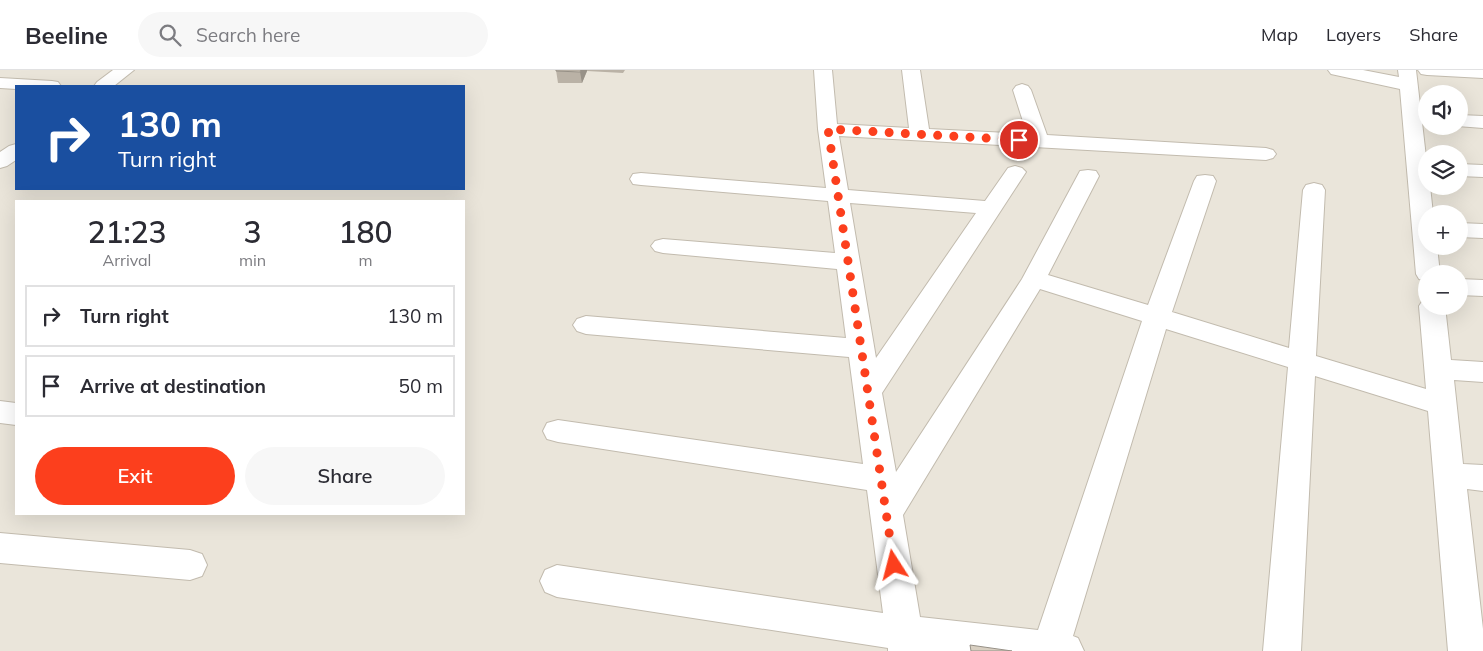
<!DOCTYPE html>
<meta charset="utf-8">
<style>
:root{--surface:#fff;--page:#f7f7f7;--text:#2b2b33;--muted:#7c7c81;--line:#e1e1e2;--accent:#fc3f1d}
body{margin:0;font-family:Mulish,sans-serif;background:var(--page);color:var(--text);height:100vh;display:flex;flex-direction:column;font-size:19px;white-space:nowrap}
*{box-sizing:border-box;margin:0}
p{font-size:16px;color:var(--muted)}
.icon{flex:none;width:28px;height:28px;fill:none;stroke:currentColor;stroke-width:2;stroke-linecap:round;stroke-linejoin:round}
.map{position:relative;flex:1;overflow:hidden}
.sheet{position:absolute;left:15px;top:130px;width:450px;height:315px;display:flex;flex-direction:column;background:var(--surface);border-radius:0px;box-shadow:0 5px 20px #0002}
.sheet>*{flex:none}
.guide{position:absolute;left:15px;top:15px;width:450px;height:105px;border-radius:0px;box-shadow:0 5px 20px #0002;background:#1a4fa0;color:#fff;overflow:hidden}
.tools{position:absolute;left:1418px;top:15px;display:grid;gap:10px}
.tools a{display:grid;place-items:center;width:50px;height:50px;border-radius:50%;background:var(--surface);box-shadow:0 5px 20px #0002;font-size:25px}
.pin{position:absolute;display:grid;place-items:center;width:42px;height:42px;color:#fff;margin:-21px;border:2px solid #fff;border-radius:50%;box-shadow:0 1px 5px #0007}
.me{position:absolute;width:55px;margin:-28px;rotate:351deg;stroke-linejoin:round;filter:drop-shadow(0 0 4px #0008)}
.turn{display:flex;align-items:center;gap:18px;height:105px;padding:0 20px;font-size:22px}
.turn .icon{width:65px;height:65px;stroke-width:2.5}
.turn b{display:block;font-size:35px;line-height:42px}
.eta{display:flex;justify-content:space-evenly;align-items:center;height:85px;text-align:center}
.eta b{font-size:30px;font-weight:600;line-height:35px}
.primary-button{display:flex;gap:10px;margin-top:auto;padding:10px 20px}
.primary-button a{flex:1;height:58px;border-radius:30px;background:var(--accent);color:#fff;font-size:20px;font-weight:600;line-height:58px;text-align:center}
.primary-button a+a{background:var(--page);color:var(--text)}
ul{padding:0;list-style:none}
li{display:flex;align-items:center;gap:15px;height:62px;margin:0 10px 8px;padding:0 10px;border:2px solid var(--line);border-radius:0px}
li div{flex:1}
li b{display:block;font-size:19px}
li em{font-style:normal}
header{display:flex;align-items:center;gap:30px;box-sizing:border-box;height:70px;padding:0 25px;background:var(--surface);border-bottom:1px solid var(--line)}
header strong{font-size:24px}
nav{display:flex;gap:28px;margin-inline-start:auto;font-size:18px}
.search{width:350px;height:45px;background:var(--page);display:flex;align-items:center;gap:12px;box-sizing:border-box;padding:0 18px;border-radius:28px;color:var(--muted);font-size:19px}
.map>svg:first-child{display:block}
.residential{fill:#eae5da;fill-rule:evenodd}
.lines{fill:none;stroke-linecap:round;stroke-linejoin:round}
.street-casing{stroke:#c2bbae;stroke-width:2}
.street{fill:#fff;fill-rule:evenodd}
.wall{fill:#bab2a6}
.shaded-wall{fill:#979187}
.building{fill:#d8cfc1;stroke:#979187}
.route{stroke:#fc3f1d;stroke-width:9;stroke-dasharray:0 16.2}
</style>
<header>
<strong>Beeline</strong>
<div class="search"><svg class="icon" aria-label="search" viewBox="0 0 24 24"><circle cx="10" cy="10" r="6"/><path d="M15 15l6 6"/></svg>Search here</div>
<nav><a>Map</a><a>Layers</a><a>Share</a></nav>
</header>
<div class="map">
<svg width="1483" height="581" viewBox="0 0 1483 581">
<rect width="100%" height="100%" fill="#f6f3ec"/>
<!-- residential -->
<path class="residential" d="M 0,0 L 1483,0 L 1483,581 L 0,581 ZM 16,16 L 464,16 L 464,119 L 16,119 ZM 1426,24 L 1459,24 L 1459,56 L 1426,56 ZM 1426,84 L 1459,84 L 1459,116 L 1426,116 ZM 16,131 L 464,131 L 464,444 L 16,444 ZM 1426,144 L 1459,144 L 1459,176 L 1426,176 ZM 1426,204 L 1459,204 L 1459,236 L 1426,236 Z"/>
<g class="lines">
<defs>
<g id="street">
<polygon points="113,0 134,0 114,16 94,16 97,12"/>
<path d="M 814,0 L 832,0 L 837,54 L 909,58 L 902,0 L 920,0 L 929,59 L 1027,64 L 1013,20 L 1016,16 L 1022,14 L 1028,16 L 1031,20 L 1047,65 L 1266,78 L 1273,80 L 1276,84 L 1273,88 L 1266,90 L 839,66 L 848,120 L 985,131 L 1008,98 L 1015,96 L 1022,98 L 1026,102 L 882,323 L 896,402 L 1022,209 L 1080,101 L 1088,100 L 1096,101 L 1099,106 L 1048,205 L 1148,235 L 1194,111 L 1197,106 L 1205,105 L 1213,106 L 1216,111 L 1172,242 L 1289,278 L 1303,120 L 1306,115 L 1314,113 L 1322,115 L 1325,120 L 1316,286 L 1426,319 L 1419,236 L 1423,230 L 1426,229 L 1426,236 L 1445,236 L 1451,290 L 1483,292 L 1483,312 L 1454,310 L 1463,394 L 1483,395 L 1483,421 L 1467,419 L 1483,559 L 1483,581 L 1448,581 L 1428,341 L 1315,306 L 1301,581 L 1263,581 L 1288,297 L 1166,259 L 1073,566 L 1078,568 L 1084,581 L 888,581 L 888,578 L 557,527 L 545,522 L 540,511 L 545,500 L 557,495 L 883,543 L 867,420 L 558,372 L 547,369 L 543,361 L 547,353 L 558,350 L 863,394 L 849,287 L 586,264 L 577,261 L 573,255 L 577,249 L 586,246 L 846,268 L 837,199 L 663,183 L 655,181 L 651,176 L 655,171 L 663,169 L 835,183 L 828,131 L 641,115 L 633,114 L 630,109 L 633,104 L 641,103 L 826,118 L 818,59 ZM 850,133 L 976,143 L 876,288 ZM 1040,219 L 1142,251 L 1038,560 L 920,547 L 903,445 Z"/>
<polygon points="1328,0 1363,0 1399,7 1398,0 1416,0 1426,87 1426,116 1430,116 1433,144 1426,144 1426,176 1437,176 1440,204 1426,204 1426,211 1419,209 1416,204 1400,19 1331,4"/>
<polygon points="1418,0 1483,0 1483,8 1427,5 1421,4"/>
<polygon points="0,8 52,11 58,12 61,16 16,16 16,19 0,18"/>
<polygon points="1459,45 1483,46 1483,58 1457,56 1459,56"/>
<polygon points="16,74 16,90 7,96 0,98 0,82 9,76"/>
<polygon points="1459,94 1483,95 1483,107 1459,106"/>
<polygon points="1459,153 1483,154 1483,168 1459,167"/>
<polygon points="1459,209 1483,210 1483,226 1459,225"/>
<polygon points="0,331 16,333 16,355 0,353"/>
<polygon points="0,463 190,480 202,484 207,495 202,506 190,510 0,493"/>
</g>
</defs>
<!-- street casing -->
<use href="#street" class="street-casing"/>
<!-- street -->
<use href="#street" class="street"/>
</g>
<!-- wall -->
<polygon class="wall" points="556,0 625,0 623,3 587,1 582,13 558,13"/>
<!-- shaded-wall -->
<polygon class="shaded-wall" points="581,0 587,0 587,1 582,13 580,2"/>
<!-- building -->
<g class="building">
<polygon points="556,0 581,0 580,2 556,1"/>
<polygon points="970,575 1012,581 971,581"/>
</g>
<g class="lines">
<!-- route -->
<polyline class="route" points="894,495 828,59 1019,70"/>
</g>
</svg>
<div class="tools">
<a><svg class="icon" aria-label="sound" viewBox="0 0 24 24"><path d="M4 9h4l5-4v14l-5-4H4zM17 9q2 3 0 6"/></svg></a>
<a><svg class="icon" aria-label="layers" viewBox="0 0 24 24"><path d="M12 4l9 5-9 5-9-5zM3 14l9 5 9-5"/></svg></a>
<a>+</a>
<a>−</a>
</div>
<div class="pin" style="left:1019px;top:70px;background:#d93025"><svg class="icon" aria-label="arrive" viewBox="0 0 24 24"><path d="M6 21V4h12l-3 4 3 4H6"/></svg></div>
<svg class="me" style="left:894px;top:495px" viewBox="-20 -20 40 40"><path d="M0-17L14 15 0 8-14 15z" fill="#fc3f1d" stroke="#fff" stroke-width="4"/></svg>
<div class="guide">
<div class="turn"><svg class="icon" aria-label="right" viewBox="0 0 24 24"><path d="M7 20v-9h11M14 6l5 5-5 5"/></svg><div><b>130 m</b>Turn right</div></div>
</div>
<section class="sheet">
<div class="eta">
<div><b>21:23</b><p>Arrival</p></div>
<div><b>3</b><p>min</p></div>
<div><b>180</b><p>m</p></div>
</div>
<ul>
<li><svg class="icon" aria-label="right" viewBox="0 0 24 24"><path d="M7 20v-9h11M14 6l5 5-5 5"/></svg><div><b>Turn right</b></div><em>130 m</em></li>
<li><svg class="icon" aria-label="arrive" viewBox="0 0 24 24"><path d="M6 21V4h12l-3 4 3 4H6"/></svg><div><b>Arrive at destination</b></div><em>50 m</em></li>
</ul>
<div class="primary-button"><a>Exit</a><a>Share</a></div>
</section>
</div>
